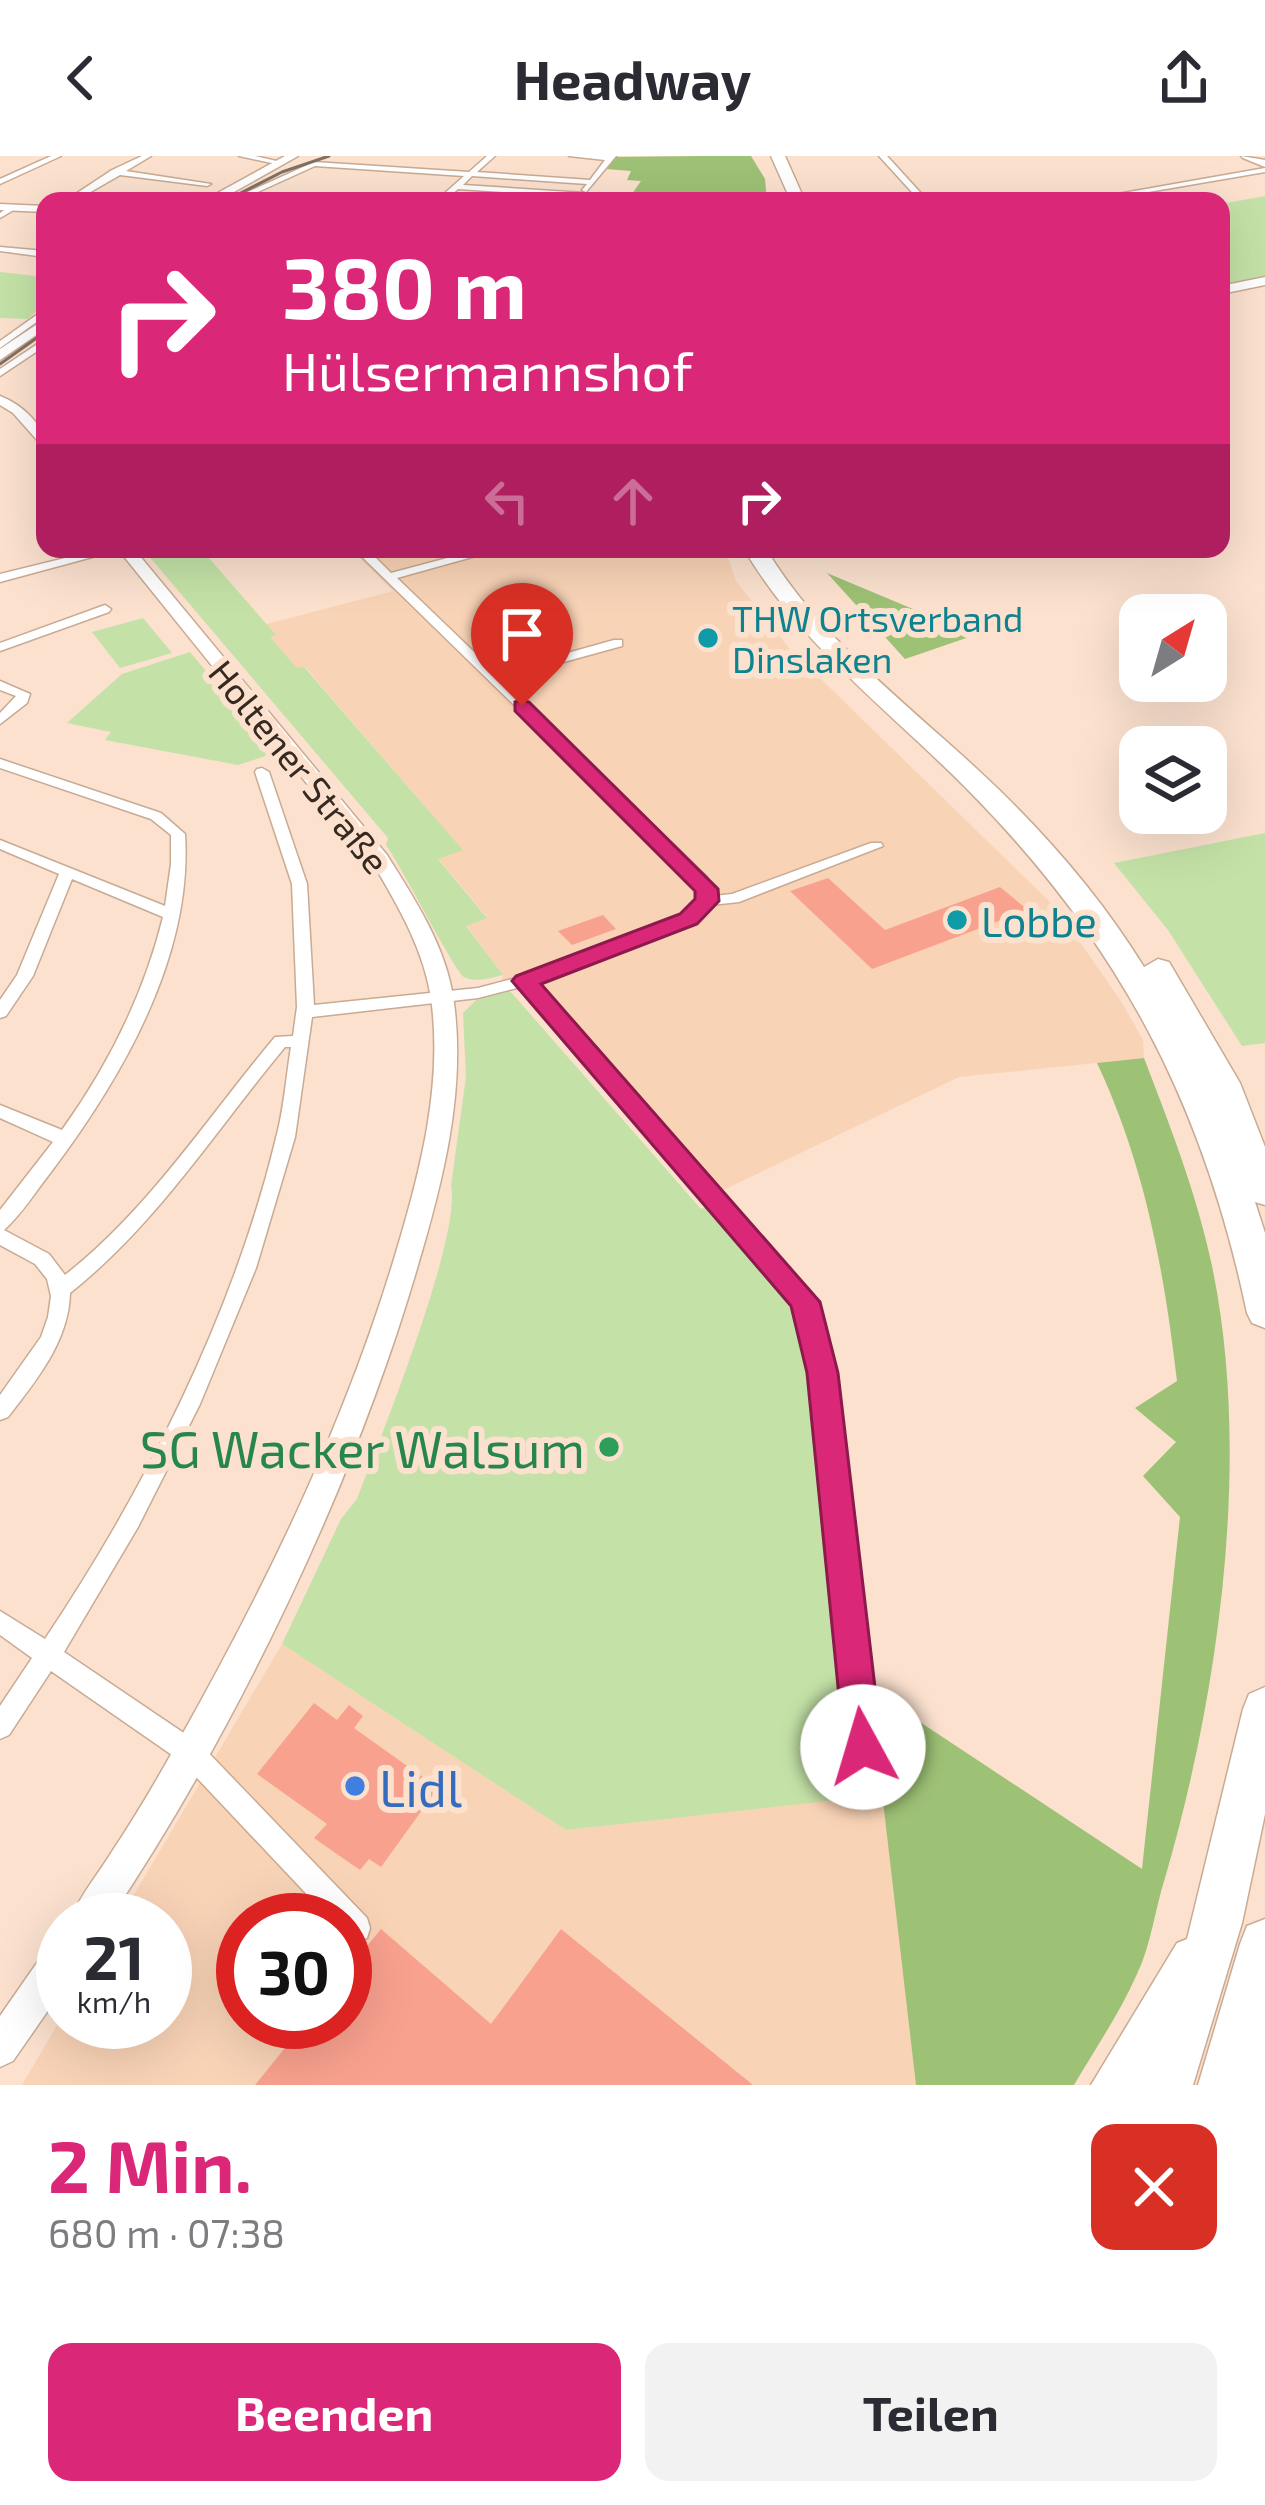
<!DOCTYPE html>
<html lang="de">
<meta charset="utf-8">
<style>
:root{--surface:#fff;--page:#f2f2f3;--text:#2b2b33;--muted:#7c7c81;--accent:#db2777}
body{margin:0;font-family:"Exo 2",sans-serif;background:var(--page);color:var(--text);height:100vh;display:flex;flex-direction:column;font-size:45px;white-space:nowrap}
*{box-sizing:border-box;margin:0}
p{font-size:39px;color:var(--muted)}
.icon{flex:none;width:66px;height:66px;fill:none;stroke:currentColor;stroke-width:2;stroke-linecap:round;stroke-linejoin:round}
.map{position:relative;height:1929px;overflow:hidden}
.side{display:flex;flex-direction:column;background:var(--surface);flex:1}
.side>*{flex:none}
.banner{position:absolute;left:36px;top:36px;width:1194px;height:366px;border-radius:24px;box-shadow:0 12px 48px #0002;background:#db2777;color:#fff;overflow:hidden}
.needle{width:78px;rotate:37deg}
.tools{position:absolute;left:1119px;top:438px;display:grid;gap:24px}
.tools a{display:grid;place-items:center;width:108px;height:108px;border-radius:24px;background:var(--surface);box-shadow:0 12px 48px #0002;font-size:60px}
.speed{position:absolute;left:36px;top:1737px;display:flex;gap:24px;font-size:60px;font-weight:700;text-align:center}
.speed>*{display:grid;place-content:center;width:156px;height:156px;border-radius:50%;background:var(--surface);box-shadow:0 12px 48px #0002;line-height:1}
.speed small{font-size:30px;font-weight:400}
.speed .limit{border:18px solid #d22;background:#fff;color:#111}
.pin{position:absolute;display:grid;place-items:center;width:102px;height:102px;color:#fff;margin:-123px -51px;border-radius:50% 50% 50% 0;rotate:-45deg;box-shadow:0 0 12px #0007}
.pin .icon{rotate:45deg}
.me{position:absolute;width:132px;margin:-66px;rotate:354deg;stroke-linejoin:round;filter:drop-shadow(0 0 9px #0008)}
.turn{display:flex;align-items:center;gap:42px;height:252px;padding:0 48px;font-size:54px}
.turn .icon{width:156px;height:156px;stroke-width:2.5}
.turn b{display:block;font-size:84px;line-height:102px}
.lanes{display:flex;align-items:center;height:114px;padding:0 48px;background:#0003;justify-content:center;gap:60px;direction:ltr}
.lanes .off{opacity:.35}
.round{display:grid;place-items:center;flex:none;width:126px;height:126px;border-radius:24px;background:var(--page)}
.overview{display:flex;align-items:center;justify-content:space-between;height:204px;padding:0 48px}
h1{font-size:72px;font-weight:700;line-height:90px;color:var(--accent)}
.button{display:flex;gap:24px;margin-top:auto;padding:24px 48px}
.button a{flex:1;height:138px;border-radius:24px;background:var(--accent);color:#fff;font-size:48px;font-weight:700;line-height:138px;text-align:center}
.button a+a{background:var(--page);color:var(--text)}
header{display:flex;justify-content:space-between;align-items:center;height:156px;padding:0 48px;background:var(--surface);font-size:54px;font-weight:700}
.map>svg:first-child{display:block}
.built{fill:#f9d3b6;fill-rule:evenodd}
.green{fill:#c4e2a7}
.forest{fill:#9dc175}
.building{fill:#f9a18f}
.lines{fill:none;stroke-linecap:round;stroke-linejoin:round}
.minor-casing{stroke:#c9aa93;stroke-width:3}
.tertiary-casing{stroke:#c9aa93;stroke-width:3}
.secondary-casing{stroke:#c9aa93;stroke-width:3}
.primary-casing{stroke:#c9aa93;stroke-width:3}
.motorway-casing{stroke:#c9aa93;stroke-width:3}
.minor{fill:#fff;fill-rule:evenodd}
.tertiary{fill:#fff;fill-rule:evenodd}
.secondary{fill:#fff;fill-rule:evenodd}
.primary{fill:#fff;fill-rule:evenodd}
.motorway{fill:#fff;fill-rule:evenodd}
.tram{stroke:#817063;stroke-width:3}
.route{fill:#db2777;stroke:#8e194d;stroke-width:3}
.culture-dot{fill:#0f9aa8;stroke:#fbe1ce;stroke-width:4.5}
.leisure-dot{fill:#2e9e5b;stroke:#fbe1ce;stroke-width:4.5}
.shop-dot{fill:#3f7fe0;stroke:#fbe1ce;stroke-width:4.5}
.labels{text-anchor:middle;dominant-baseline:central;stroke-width:12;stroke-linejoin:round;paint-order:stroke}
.far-culture-label{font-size:36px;fill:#0d838f;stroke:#fbe1ce;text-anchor:start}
.far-street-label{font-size:36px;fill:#352920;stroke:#fbe1ce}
.culture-label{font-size:42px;fill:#0d838f;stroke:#fbe1ce;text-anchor:start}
.near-leisure-label{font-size:51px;fill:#27864d;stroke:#fbe1ce;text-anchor:end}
.near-shop-label{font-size:51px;fill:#366cbe;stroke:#fbe1ce;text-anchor:start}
</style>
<header><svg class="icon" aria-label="back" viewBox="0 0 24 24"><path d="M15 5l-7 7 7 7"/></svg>Headway<svg class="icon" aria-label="share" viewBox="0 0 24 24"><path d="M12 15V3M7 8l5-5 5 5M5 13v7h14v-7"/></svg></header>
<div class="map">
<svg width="1265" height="1929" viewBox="0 0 1265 1929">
<rect width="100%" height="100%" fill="#fbe1ce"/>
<!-- built -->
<g class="built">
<polygon points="350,393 725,393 736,425 789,492 1056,752 1121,845 1143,884 1144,902 959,921 713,1039 522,832 501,827 503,819 466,769 487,761 438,702 462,693 305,511 297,513 269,481 267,468 393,435"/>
<path d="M 282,1488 L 566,1674 L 884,1638 L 916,1929 L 22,1929 L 63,1859 L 63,1866 L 165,1866 L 165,1764 L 119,1764 ZM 243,1764 L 345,1764 L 345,1866 L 243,1866 Z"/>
</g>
<!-- green -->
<g class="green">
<polygon points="1265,40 1265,121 1221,130 1221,48"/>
<polygon points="0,116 45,121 45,146 28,163 0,162"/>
<path d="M 150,393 L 201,393 L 276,479 L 270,481 L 297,512 L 304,511 L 463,694 L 438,703 L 487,762 L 466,770 L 503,819 C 491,822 476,827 464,821 C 455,816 402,711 386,689 L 388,682 L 148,399 Z"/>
<polygon points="143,462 172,497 120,512 92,476"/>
<polygon points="190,496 275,597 238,609 105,584 111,576 67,567 122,518"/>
<polygon points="1265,677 1265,887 1242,890 1168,774 1114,707"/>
<path d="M 510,835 L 701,1053 L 710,1049 L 790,1139 L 805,1176 L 854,1642 L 566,1674 L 282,1488 L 341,1363 L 357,1343 C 379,1286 462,1080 451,1030 L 466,921 L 463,857 L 476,844 Z"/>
</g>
<!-- forest -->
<g class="forest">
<polygon points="701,0 751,0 765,23 767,45 627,45 641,25 627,24 631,15 606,13 615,1"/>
<polygon points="827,417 975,479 905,503"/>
<path d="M 1144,902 C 1170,970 1197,1038 1212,1110 C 1252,1301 1219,1537 1165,1722 C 1155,1753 1151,1789 1137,1818 C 1120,1857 1095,1893 1074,1929 L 916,1929 L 870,1533 L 1142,1713 L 1180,1361 L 1143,1320 L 1176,1286 L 1135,1252 L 1177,1225 C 1164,1114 1145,1009 1097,907 Z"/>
</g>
<!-- building -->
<g class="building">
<polygon points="828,722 885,774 1000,731 1028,754 872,813 790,735"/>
<polygon points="603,759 616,773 572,789 558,775"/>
<polygon points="314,1547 337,1564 349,1549 363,1560 354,1572 438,1632 381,1711 369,1703 360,1714 321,1687 314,1682 327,1668 257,1618"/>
<polygon points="381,1773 491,1868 561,1773 753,1929 255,1929 306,1866 345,1866 345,1817"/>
</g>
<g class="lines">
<defs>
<g id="minor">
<polygon points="51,0 61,0 0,28 0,23"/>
<polygon points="142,0 151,0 126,15 211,28 207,30 120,19 75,45 65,45 112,14"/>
<polygon points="239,0 255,0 285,7 281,9"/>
<polygon points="487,0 495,0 477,16 590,24 605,4 569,0 616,0 586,36 582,34 587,28 472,20 463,29 584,37 581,41 458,33 445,45 436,45 464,20 315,10 238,45 228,45 314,6 469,16"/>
<polygon points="879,0 887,0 928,45 920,45"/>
<polygon points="1265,12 1265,16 1096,45 1078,45"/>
<polygon points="10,50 17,52 0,62 0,57"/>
<polygon points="0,91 45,95 45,101 0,95"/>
<polygon points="45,153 45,160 0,192 0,185"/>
<polygon points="45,183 45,190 0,220 0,213"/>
<polygon points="102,393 122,393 0,426 0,418"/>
<path d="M 354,393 L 367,393 L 391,417 L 481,393 L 501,393 L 397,422 L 496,517 L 614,484 L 622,484 L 622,490 L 502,523 L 707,721 L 714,740 L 732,738 L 871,687 L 881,687 L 883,690 L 739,746 L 711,749 L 694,766 L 536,827 L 815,1146 L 832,1217 L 881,1638 L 877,1647 L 868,1651 L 859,1647 L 855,1638 L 812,1217 L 796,1149 L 521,831 L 478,842 L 312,861 L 295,981 L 256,1112 L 200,1248 L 138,1371 L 64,1496 L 200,1588 L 367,1762 L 370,1772 L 367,1782 L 357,1785 L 345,1779 L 345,1764 L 331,1764 L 182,1606 L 51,1515 L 9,1579 L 0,1583 L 0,1550 L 32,1502 L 0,1479 L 0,1455 L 45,1483 C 145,1334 234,1157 276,982 C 284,953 286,921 291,891 L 285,891 C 215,975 157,1068 70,1137 C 69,1185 36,1225 8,1261 L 0,1264 L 0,1239 L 41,1181 L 48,1161 L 51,1140 L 47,1123 L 35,1108 L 0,1089 L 0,1054 L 53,986 L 0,962 L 0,949 L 62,974 C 108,910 144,838 163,761 L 72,723 L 33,820 L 6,860 L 0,862 L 0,844 L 17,819 L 59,718 L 0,693 L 0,684 L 165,750 L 171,708 L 171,679 L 151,663 L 0,612 L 0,603 L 161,657 L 185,678 C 193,801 121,923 51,1016 C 36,1035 22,1058 4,1074 L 49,1098 L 65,1119 C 149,1053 207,962 275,881 L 293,880 L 297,851 L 292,728 L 255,616 L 257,613 L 262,612 L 269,616 L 307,728 L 314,849 L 478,832 L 520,821 L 682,760 L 699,744 L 695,725 Z"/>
<polygon points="105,449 111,453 109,456 0,495 0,487"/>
<polygon points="0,525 30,538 27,547 0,568 0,557 16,540 0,534"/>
</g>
<g id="tertiary">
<polygon points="1241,0 1265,4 1265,11 1243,2"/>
<polygon points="0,48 45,50 45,56 0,54"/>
<path d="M 0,240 C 22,249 45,268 45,293 L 13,257 L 0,249 Z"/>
<path d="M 118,393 L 134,393 L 387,699 C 416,745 447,792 454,847 C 466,938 442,1029 416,1116 C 352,1333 235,1576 109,1764 L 70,1764 C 80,1739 99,1717 113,1694 C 135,1661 155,1627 174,1593 C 264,1434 345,1269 397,1093 C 421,1013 443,926 431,842 C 424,796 401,755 378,716 Z"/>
<polygon points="63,1783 63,1833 13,1905 0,1911 0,1860 50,1788"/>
</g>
<g id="secondary">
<polygon points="285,0 298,0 218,45 203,45"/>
<polygon points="45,163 45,173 0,204 0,193"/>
</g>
<polygon id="primary" points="1265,121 1265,129 1221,138 1221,130"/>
<g id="motorway">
<polygon points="771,0 785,0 805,45 791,45"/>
<path d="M 744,393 L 766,393 C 820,482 901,543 977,613 C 1040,671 1099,738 1144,811 L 1158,803 L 1169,806 L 1240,927 L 1265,991 L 1265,1049 L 1255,1046 L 1265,1077 L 1265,1172 L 1252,1167 L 1247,1157 C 1203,947 1119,786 967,633 C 889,554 802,491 744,393 Z"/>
<polygon points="1265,1531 1265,1658 1242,1767 1193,1929 1091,1929 1177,1787 1187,1783 1243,1553 1249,1538"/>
<polygon points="1265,1763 1265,1929 1198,1929 1240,1788 1247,1770"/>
</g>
</defs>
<!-- minor casing -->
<use href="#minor" class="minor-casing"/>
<!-- tertiary casing -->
<use href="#tertiary" class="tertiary-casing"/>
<!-- secondary casing -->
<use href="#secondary" class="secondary-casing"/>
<!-- primary casing -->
<use href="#primary" class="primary-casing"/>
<!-- motorway casing -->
<use href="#motorway" class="motorway-casing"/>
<!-- minor -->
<use href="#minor" class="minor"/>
<!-- tertiary -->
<use href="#tertiary" class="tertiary"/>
<!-- secondary -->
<use href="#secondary" class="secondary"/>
<!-- primary -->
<use href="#primary" class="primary"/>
<!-- motorway -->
<use href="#motorway" class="motorway"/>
<!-- tram -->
<g class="tram">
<polyline points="225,45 282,16 329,0"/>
<polyline points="0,208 45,176"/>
</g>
</g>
<!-- route -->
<polygon class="route" points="522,544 529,546 718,733 719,745 697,768 541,828 820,1146 838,1217 882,1591 876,1604 863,1609 850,1604 844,1591 807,1217 791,1150 512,825 516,820 680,758 695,743 695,735 515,555 515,546"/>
<!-- markers -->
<g class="culture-dot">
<circle cx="708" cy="482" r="12"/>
<circle cx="957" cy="764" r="12"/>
</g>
<circle class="leisure-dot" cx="609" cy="1291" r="12"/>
<circle class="shop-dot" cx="355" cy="1630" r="12"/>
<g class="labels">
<!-- far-culture labels -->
<g class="far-culture-label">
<text x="732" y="461">THW Ortsverband<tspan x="732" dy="41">Dinslaken</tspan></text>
</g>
<!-- far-street labels -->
<g class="far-street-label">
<text transform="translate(300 610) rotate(51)">Holtener Straße</text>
</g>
<!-- culture labels -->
<g class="culture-label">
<text x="981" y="764">Lobbe</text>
</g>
<!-- near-leisure labels -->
<g class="near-leisure-label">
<text x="585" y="1291">SG Wacker Walsum</text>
</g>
<!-- near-shop labels -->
<g class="near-shop-label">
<text x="379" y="1630">Lidl</text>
</g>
</g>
</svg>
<div class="tools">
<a><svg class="needle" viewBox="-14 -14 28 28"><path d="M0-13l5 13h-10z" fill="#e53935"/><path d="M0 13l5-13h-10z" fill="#7c7c81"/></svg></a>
<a><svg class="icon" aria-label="layers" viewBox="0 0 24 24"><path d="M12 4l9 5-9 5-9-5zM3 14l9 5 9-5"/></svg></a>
</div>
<div class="speed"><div>21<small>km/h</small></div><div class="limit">30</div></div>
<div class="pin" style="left:522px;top:550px;background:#d93025"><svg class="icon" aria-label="arrive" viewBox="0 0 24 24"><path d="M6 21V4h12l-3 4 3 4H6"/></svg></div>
<svg class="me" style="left:863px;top:1591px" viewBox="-20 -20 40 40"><circle r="19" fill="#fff"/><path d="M0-13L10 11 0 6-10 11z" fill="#db2777"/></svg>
<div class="banner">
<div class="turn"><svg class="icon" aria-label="right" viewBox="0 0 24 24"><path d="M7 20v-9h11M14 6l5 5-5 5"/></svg><div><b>380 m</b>Hülsermannshof</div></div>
<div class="lanes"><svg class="icon off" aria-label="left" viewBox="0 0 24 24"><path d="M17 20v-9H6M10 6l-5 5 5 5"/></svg><svg class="icon off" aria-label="ahead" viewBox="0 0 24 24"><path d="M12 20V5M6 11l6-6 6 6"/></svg><svg class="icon" aria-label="right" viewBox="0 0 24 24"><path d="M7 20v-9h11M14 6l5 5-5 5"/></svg></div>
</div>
</div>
<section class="side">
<div class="overview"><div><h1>2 Min.</h1><p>680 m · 07:38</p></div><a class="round" style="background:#d93025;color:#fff"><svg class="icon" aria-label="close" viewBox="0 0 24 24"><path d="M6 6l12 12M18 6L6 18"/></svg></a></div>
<div class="button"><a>Beenden</a><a>Teilen</a></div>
</section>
